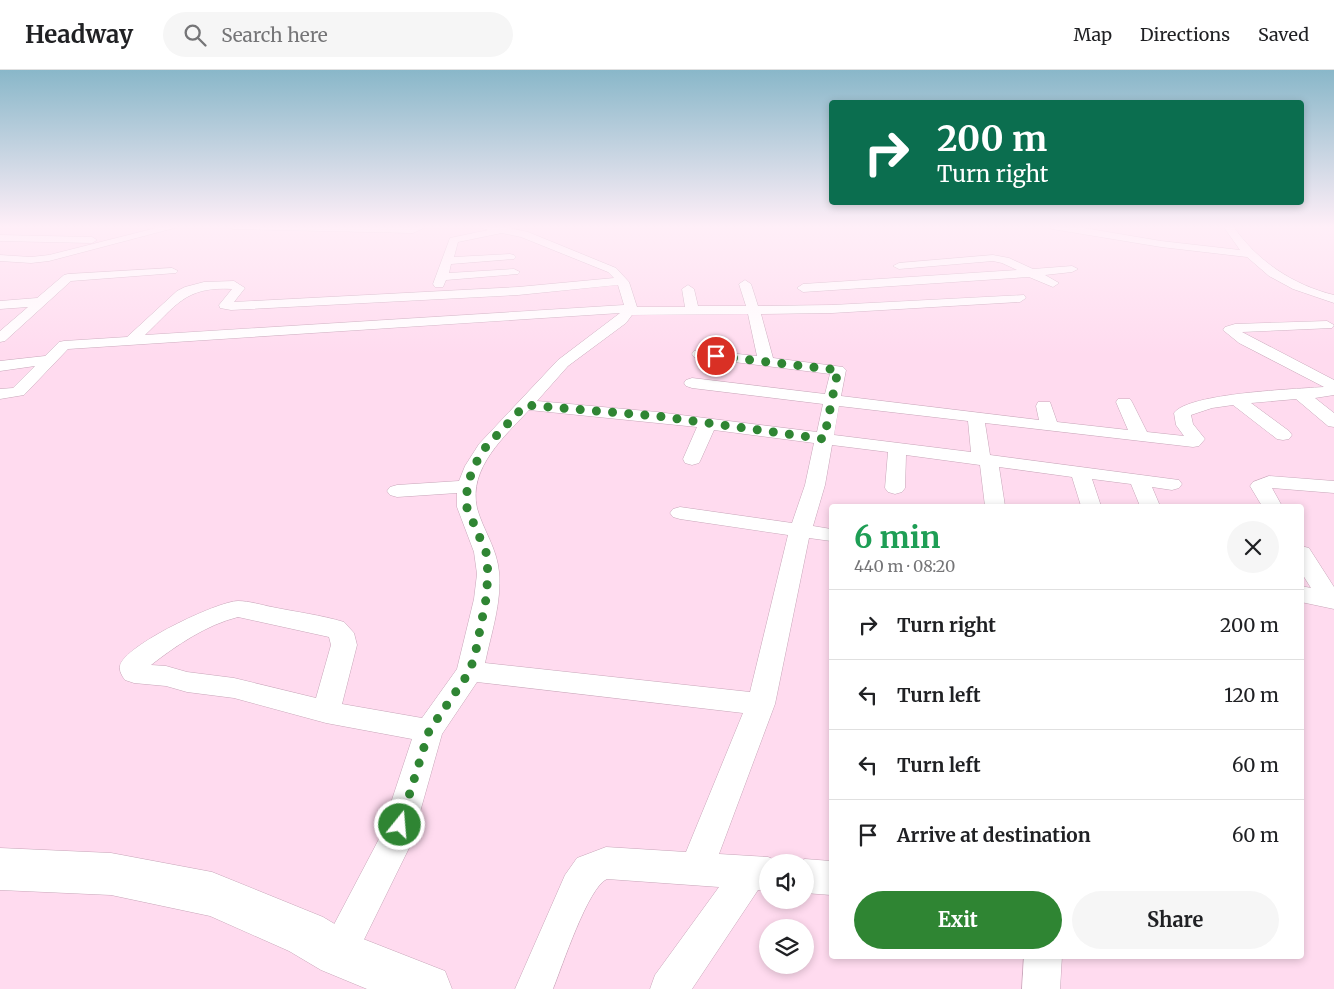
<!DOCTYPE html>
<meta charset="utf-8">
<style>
:root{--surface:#fff;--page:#f6f6f6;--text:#202124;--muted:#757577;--line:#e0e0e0;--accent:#2f8533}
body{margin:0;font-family:Merriweather,serif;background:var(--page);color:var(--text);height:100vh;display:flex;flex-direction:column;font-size:19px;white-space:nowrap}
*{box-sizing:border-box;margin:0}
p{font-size:16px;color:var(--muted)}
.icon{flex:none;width:28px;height:28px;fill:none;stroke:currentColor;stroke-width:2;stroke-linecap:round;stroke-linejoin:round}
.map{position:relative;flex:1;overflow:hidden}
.details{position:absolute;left:829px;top:434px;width:475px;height:455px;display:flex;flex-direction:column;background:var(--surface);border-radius:5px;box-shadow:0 2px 8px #0003}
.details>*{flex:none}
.top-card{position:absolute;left:829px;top:30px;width:475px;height:105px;border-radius:5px;box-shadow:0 2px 8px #0003;background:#0b6e4f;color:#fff;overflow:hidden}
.tools{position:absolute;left:759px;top:784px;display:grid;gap:10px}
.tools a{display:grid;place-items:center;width:55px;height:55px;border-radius:50%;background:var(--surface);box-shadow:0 2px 8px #0003;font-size:25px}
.pin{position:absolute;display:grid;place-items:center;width:42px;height:42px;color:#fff;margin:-21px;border:2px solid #fff;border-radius:50%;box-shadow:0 1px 5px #0007}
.me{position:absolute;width:55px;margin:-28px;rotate:17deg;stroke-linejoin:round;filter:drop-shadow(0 0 4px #0008)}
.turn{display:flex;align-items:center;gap:18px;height:105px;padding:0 25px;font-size:22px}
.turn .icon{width:65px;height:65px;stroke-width:2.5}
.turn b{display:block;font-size:35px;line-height:42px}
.round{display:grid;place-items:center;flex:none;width:52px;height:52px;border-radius:26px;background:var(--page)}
.headline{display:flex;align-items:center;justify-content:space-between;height:85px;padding:0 25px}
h1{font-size:30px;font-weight:700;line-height:38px;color:#1e9e55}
.cta{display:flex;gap:10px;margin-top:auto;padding:10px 25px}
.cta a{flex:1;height:58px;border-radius:30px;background:var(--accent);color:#fff;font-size:20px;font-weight:700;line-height:58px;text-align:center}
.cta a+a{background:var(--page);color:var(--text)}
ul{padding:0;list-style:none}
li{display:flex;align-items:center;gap:15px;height:70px;padding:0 25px;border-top:1px solid var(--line)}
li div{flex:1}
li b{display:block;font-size:19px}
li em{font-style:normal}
header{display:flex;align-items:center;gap:30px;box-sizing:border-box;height:70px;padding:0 25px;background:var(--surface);border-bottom:1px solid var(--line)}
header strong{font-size:24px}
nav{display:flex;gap:28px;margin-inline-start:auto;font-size:18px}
.search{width:350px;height:45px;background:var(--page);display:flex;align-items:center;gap:12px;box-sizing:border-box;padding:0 18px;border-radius:28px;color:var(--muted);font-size:19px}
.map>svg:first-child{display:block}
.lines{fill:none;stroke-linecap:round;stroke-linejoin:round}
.street-casing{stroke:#c8a6b9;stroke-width:1}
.secondary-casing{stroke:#c8a6b9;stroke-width:1}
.street{fill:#fff;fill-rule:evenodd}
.secondary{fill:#fff;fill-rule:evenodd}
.route{stroke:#2f8533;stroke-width:9;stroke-dasharray:0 16.2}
</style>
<header>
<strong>Headway</strong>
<div class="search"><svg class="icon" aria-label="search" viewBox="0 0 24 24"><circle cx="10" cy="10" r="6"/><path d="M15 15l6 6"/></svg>Search here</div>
<nav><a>Map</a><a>Directions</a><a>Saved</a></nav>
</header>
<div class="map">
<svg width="1334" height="919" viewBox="0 0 1334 919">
<rect width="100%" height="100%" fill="#ffdbef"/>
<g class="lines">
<defs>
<g id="street">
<polygon points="164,156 182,156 49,191 31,193 0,191 0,185 31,187 49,185"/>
<polygon points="228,156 412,157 428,156 413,163 233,159"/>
<path d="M 477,156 L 499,156 L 528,162 L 616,198 L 629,212 L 637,237 L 685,237 L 682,219 L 688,215 L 694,219 L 698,236 L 746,236 L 739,214 L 745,210 L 751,214 L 758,236 L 832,235 L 1024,225 L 1026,228 L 1020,232 L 832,243 L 761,244 L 773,288 L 843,297 L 846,300 L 841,326 L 1039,350 L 1036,336 L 1038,332 L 1050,332 L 1057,352 L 1128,360 L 1116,332 L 1118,329 L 1130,329 L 1132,332 L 1147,362 L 1184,366 L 1176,355 L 1174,343 C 1188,323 1297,319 1324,317 L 1239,273 L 1223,260 L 1225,257 L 1235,254 L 1327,251 L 1334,255 L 1332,258 L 1242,262 L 1334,310 L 1334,325 L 1315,328 L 1334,343 L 1334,357 L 1328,356 L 1296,329 L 1251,333 L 1289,361 L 1292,365 L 1289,369 L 1283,370 L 1277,369 L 1233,335 L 1212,338 L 1191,345 L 1193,354 L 1205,369 L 1199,376 L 1193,377 L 985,353 L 990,385 L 1179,410 L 1182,414 L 1179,418 L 1172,420 L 1152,417 L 1160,436 L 1140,436 L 1131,414 L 1092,409 L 1101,436 L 1081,436 L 1072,407 L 999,397 L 1005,436 L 985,436 L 980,395 L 906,385 L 905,418 L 902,422 L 895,424 L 888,422 L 885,418 L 888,382 L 832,375 L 825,415 L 813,456 L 831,459 L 831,471 L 809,468 L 775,634 L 719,784 L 768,787 L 780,792 L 768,792 L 768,820 L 758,820 L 692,919 L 650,919 L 655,905 L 719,817 L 607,809 C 588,817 562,897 553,919 L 515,919 L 565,805 L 577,788 L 606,777 L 686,782 L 743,643 L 477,612 L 442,664 L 411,774 L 351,896 L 338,902 L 325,896 L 319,883 L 379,769 L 412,669 L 326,653 L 234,628 L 187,622 L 166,616 L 134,613 L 125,610 C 122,606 119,601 120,596 C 123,576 218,531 238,531 C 249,531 262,535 272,537 C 296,542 321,545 344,552 L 354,563 L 357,575 L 342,634 L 422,648 L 457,599 L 474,529 L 477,504 L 474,482 L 457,437 L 457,423 L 397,427 L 390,425 L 387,421 L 390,417 L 397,415 L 459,411 L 465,396 L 479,374 L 558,290 L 620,243 L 68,279 L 24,325 L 0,329 L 0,319 L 13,318 L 35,296 L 0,301 L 0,291 L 45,286 L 59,272 L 64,271 L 127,267 L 177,221 L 185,217 L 204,212 L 234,211 L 245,218 L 234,232 L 518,217 L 614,208 L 608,202 L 521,167 L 502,163 L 458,172 L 454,187 L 510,184 L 514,185 L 516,187 L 514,189 L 451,194 L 449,203 L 514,199 L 520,202 L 518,204 L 446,210 L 443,217 L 435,217 L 433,214 L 450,168 L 488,160 ZM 618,215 L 624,235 L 145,265 C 176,236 185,216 232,219 L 219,235 L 220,238 L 231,240 L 518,225 ZM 748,244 L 757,286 L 699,280 L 694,281 L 692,284 L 694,287 L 830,304 L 825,324 L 692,308 L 686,310 L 684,313 L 686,316 L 692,318 L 823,334 L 817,362 L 657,342 L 537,331 L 568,296 L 626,253 L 632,245 ZM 839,336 L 968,351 L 971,382 L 834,365 ZM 529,340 L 697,357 L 683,389 L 685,393 L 692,395 L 699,393 L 701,389 L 714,360 L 814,373 L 805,415 L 792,453 L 680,437 L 673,439 L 670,443 L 673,447 L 680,449 L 788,465 L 750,622 L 485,593 C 491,564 502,532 499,502 C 497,478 483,460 477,438 C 468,398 505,366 529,340 ZM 238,547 L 329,567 L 331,575 L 316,628 L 234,608 L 187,602 L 166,596 L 151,595 C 177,575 206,555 238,547 Z"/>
<path d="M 1047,156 L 1072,156 L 1161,171 L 1240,180 L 1223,156 L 1233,156 C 1257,191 1293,215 1334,225 L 1334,233 L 1293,219 L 1269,206 L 1247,187 L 1161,177 L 1052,159 Z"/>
<polygon points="0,165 92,167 97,170 92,173 0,171"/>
<polygon points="993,185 1009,188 1033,199 1072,196 1078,199 1072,202 1045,205 1059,213 1053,217 1029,207 803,222 797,218 803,214 1017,200 1002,193 993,191 899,199 893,196 899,193"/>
<polygon points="172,198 178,201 176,203 71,211 5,271 0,272 0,261 28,237 0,239 0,231 37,228 64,205 68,204"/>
<polygon points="1269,406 1334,411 1334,423 1272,418 1282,436 1262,436 1250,416 1253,412"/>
<polygon points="1301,476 1309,478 1334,517 1334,539 1301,532 1301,516 1311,518 1301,502"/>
<polygon points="805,789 831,791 831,825 805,823 805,792 797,792"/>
<polygon points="1024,886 1062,886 1060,919 1022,919"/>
</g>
<polygon id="secondary" points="0,778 111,783 212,802 323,847 353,865 445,901 452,919 367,919 321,900 289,881 210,846 111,825 0,820"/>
</defs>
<!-- street casing -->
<use href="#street" class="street-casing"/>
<!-- secondary casing -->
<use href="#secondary" class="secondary-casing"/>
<!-- street -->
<use href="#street" class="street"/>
<!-- secondary -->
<use href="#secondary" class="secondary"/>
</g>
<!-- sky -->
<linearGradient id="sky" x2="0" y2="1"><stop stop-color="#89b7c9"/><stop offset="0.55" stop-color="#ffeff8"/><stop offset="1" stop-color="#ffeff8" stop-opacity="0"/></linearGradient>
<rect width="1334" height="285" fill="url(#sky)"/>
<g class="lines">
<!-- route -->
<polyline class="route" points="400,755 429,661 470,601 476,580 486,529 488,504 486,482 467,438 467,416 474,396 485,378 525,335 657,346 824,369 838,300 716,286"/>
</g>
</svg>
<div class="tools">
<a><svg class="icon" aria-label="sound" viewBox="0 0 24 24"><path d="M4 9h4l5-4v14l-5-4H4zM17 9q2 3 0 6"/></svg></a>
<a><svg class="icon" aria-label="layers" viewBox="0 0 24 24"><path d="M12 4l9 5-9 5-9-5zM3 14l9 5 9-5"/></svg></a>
</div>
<div class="pin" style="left:716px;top:286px;background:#d93025"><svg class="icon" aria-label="arrive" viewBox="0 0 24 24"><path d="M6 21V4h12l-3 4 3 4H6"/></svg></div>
<svg class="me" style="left:400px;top:755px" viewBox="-20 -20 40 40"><circle r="17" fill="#2f8533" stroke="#fff" stroke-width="3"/><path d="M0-11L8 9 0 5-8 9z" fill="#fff"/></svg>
<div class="top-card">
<div class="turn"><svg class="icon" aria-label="right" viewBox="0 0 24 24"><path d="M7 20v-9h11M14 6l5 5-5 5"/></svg><div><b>200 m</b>Turn right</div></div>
</div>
<section class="details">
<div class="headline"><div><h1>6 min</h1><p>440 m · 08:20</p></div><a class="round"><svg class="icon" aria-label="close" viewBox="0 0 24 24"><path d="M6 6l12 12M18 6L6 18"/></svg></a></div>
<ul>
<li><svg class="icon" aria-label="right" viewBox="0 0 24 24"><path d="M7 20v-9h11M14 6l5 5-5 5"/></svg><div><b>Turn right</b></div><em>200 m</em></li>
<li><svg class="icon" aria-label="left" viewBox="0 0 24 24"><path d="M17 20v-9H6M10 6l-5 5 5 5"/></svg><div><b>Turn left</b></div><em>120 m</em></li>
<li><svg class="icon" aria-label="left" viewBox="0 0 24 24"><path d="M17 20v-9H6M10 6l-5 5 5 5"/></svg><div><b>Turn left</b></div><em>60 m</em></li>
<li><svg class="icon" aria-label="arrive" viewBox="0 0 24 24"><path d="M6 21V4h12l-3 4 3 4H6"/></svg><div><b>Arrive at destination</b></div><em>60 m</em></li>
</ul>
<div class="cta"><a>Exit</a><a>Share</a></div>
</section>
</div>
